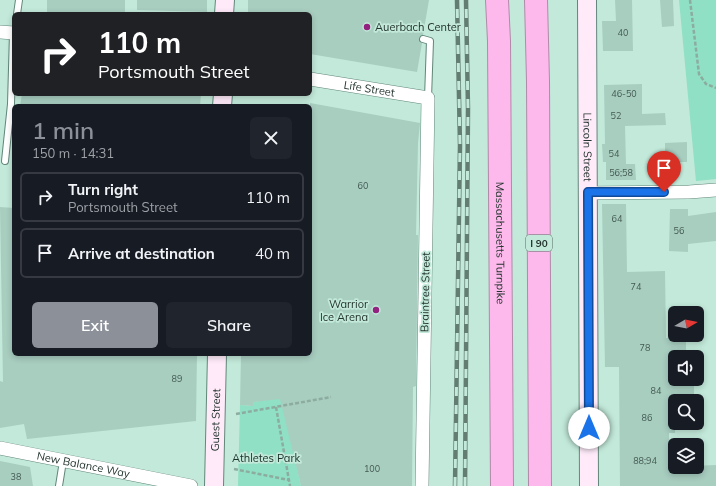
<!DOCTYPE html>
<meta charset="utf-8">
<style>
:root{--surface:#171b24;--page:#20242c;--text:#f1f3f6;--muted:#9ea1a6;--line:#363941;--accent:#8c9099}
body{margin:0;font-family:Mulish,sans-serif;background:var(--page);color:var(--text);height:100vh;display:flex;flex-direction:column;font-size:15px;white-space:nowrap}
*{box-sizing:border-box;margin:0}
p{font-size:13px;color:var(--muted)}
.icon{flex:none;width:22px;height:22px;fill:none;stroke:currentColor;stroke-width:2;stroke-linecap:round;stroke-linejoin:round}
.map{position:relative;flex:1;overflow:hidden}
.sheet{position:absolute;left:12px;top:104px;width:300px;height:252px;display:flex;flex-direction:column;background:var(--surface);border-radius:6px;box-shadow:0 2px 6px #0003}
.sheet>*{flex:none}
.hud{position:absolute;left:12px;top:12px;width:300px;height:84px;border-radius:6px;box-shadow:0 2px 6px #0003;background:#202124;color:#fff;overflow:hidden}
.needle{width:26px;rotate:80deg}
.controls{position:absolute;left:668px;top:306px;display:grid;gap:8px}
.controls a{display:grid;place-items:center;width:36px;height:36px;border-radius:6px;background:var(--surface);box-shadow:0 2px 6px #0003;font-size:20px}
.pin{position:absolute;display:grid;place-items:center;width:34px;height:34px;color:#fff;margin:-41px -17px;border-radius:50% 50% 50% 0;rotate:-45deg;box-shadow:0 0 4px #0007}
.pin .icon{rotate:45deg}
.me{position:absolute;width:44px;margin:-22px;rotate:0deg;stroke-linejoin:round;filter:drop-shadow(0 0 3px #0008)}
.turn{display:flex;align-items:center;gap:14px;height:84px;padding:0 20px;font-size:18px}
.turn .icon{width:52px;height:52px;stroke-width:2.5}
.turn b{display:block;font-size:28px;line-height:34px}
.round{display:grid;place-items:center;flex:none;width:42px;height:42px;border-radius:6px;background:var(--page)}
.summary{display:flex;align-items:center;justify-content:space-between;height:68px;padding:0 20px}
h1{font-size:24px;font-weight:600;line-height:30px;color:var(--accent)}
.action{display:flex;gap:8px;margin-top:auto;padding:8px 20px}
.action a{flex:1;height:46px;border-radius:6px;background:var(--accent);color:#fff;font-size:16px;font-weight:600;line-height:46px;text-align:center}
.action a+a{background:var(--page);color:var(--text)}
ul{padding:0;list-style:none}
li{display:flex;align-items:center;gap:12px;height:50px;margin:0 8px 6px;padding:0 12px;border:2px solid var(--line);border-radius:6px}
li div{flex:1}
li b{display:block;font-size:15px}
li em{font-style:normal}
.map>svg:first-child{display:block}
.green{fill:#8fe0c4}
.building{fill:#a8cec0}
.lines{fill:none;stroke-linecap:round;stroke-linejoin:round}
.lane-casing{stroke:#62877a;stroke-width:8}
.street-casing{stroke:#62877a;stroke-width:14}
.secondary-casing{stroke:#62877a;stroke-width:20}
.highway-casing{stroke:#b18aa9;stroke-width:24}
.path{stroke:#8daca0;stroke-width:2.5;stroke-dasharray:4 2;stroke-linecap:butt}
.lane{stroke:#fff;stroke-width:6}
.street{stroke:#fff;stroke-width:13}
.secondary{stroke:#feeaf9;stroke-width:18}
.highway{stroke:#fdb9ec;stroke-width:22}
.rail-casing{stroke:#637d73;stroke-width:4.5}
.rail{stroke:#c2e9da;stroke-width:3;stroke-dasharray:9;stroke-linecap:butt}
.route-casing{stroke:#114b97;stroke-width:10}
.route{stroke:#1a73e8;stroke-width:7}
.poi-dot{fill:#932180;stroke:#c2e9da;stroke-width:1.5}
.labels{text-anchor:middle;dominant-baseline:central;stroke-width:3.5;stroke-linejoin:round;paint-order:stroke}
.number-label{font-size:9px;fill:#445a52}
.shield{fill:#c2e9da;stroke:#536a61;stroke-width:1}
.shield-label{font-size:10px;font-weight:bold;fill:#23332d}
.poi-label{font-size:11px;fill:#23332d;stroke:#c2e9da;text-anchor:start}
.street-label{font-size:11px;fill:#23332d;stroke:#c2e9da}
.park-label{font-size:11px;fill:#192f27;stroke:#c2e9da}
</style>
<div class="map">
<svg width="716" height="486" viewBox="0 0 716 486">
<rect width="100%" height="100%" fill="#c2e9da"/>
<!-- green -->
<g class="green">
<polygon points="679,0 716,0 716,179 696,181"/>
<polygon points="281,398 301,486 238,486 240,405 252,406 253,402"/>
</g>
<!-- building -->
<g class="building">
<rect x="47" y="0" width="78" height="14"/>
<polygon points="137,0 207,0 207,12 137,10"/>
<polygon points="248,0 429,0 423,35 420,36 419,38 420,42 422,43 417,72 310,54 310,14 248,14"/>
<polygon points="615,0 632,0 633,51 603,51 602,21 616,21"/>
<polygon points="660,0 673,0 674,26 662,27"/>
<polygon points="642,84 642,114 665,113 666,125 625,126 626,164 635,164 636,180 606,180 606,162 603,162 602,144 605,144 604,85"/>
<polygon points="22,94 201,94 200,106 20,106"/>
<polygon points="310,103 420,123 418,143 416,235 418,235 416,386 413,387 412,486 301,486 280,399 253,402 253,406 240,405 241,354 310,354"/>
<polygon points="687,142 687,162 665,162 665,143"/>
<polygon points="602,204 626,204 627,272 665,271 666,338 686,338 686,357 675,357 675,379 694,379 694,401 675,401 675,433 669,433 669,467 716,465 716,486 620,486 619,367 605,367"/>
<polygon points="0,207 14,208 14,354 197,354 196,421 27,439 24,424 0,428 0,381 3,382"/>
<polygon points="670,209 688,209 688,216 716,212 716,241 688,244 688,252 669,251"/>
<polygon points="0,461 30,467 33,486 0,486"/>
</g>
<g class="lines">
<defs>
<g id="lane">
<polyline points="17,14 19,0"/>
<polyline points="423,39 430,41 428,98"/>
<polyline points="5,161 11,104 13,33"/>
<polyline points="59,486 63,461"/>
</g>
<g id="street">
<polyline points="0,32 14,33"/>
<path id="s1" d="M 310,79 L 428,98 L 422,486"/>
<polyline points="588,193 689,192 716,190"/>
<path id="s2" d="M 0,448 L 191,486"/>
</g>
<g id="secondary">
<path id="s3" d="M 587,0 L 589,486"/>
<polyline points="224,14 225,0"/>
<polyline points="222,106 223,94"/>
<path id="s4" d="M 214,486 L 217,354"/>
</g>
<g id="highway">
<path id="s5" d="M 497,0 L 499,41 L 502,486"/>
<polyline points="536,0 538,81 540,486"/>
</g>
</defs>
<!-- lane casing -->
<use href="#lane" class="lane-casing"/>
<!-- street casing -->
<use href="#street" class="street-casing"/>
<!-- secondary casing -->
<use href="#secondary" class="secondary-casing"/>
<!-- highway casing -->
<use href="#highway" class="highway-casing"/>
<!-- path -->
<g class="path">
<polyline points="690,0 699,74 706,84 716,88"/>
<polyline points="276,407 290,486"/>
<polyline points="236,414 331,397"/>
<polyline points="234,469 289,480"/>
</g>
<!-- lane -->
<use href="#lane" class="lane"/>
<!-- street -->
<use href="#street" class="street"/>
<!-- secondary -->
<use href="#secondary" class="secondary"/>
<!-- highway -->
<use href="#highway" class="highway"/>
<defs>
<g id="rail">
<polyline points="455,486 460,145 457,0"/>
<polyline points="465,486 468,108 466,0"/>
</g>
</defs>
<!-- rail casing -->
<use href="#rail" class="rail-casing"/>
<!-- rail -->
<use href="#rail" class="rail"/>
</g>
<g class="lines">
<defs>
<polyline id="route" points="589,428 588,192 664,192"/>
</defs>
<!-- route casing -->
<use href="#route" class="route-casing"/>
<!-- route -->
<use href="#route" class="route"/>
</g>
<!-- markers -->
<g class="poi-dot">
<circle cx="367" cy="27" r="4"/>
<circle cx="376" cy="310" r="4"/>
</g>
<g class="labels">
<!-- number labels -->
<g class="number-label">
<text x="623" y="32">40</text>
<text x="624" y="93">46-50</text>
<text x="616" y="115">52</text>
<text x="614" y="153">54</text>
<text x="621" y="172">56;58</text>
<text x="363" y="185">60</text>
<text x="617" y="218">64</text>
<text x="679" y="230">56</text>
<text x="636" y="286">74</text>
<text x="645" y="347">78</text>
<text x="177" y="378">89</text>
<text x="656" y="390">84</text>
<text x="647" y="417">86</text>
<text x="645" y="460">88;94</text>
<text x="372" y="468">100</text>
<text x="16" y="476">38</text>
</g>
<!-- shield labels -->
<rect class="shield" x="526" y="235" width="26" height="16" rx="3"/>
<g class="shield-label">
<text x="539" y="243">I 90</text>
</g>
<!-- poi labels -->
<g class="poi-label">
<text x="375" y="27">Auerbach Center</text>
<text x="368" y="304" text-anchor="end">Warrior<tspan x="368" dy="13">Ice Arena</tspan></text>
</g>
<!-- street labels -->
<g class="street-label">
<text stroke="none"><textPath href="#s1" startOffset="60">Life Street</textPath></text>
<text stroke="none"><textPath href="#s3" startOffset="147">Lincoln Street</textPath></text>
<text stroke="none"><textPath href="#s5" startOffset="243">Massachusetts Turnpike</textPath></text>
<text transform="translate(425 292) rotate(-89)">Braintree Street</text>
<text stroke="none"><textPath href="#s4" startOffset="66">Guest Street</textPath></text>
<text stroke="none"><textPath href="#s2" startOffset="85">New Balance Way</textPath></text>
</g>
<!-- park labels -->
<g class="park-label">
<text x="266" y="458">Athletes Park</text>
</g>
</g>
</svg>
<div class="controls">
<a><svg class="needle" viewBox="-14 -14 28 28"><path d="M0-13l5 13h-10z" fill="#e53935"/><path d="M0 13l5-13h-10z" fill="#9ea1a6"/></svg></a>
<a><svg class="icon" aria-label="sound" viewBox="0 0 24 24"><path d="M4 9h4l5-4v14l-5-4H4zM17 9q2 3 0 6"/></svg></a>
<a><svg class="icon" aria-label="search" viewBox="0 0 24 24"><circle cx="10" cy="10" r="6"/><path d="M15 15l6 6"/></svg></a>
<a><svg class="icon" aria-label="layers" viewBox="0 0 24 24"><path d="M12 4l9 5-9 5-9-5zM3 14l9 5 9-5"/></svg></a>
</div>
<div class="pin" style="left:664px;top:192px;background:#d93025"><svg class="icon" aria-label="arrive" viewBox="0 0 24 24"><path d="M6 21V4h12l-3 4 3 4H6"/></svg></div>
<svg class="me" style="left:589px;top:428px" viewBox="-20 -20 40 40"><circle r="19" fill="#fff"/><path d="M0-13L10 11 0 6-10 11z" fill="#1a73e8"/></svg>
<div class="hud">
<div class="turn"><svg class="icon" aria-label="right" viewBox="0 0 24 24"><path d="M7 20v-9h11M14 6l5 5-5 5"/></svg><div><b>110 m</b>Portsmouth Street</div></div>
</div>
<section class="sheet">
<div class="summary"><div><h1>1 min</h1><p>150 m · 14:31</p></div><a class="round"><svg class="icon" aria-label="close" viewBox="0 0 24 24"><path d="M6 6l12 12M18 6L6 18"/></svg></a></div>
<ul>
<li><svg class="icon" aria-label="right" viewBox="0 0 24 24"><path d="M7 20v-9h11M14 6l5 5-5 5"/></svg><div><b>Turn right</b><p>Portsmouth Street</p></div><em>110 m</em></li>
<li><svg class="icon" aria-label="arrive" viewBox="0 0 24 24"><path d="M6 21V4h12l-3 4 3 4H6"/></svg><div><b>Arrive at destination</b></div><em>40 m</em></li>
</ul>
<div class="action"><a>Exit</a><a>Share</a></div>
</section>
</div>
